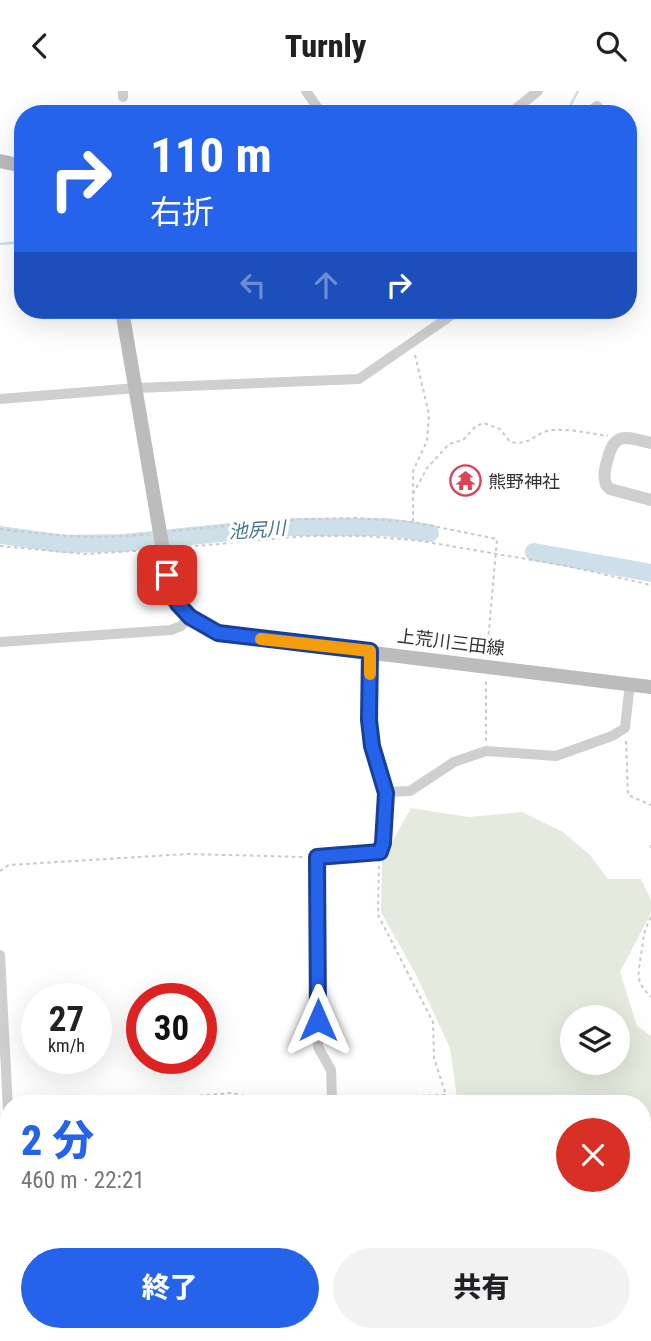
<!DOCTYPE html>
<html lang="ja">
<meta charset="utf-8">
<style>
:root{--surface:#fff;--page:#f2f2f2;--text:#202124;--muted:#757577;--accent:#2563eb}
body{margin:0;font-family:"Roboto Condensed","Noto Sans JP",sans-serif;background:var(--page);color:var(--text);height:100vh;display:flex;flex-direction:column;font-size:26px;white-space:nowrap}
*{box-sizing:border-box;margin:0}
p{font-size:23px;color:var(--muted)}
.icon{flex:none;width:38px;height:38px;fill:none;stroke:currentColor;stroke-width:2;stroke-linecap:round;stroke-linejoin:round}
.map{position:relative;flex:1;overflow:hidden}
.drawer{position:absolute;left:0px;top:1004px;width:651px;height:247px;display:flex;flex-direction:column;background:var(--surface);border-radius:28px 28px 0 0;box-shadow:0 7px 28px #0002}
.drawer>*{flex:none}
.banner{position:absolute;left:14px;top:14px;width:623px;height:214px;border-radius:28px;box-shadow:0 7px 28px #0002;background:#2563eb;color:#fff;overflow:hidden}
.buttons{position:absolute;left:560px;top:914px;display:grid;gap:14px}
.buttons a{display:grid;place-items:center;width:70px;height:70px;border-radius:50%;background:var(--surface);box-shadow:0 7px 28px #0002;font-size:35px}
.speed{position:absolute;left:21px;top:892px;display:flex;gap:14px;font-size:35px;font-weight:700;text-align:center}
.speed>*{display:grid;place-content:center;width:91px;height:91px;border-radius:50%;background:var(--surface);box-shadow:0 7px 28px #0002;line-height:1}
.speed small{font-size:18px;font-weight:400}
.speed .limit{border:10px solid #d22;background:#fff;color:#111}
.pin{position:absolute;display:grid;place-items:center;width:60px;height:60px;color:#fff;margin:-30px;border-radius:14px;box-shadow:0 4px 10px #0006}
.me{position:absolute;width:77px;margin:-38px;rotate:0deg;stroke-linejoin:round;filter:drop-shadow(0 0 5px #0008)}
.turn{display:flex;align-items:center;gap:24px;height:147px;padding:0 21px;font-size:32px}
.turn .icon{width:91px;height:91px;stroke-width:2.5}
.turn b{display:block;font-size:49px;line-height:60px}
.lanes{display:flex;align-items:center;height:66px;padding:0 21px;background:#0003;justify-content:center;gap:35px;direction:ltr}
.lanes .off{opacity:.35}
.round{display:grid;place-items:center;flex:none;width:74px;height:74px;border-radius:37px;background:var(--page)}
.summary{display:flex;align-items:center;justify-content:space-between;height:119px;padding:0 21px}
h1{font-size:42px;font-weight:800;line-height:52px;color:var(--accent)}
.primary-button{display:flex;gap:14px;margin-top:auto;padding:14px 21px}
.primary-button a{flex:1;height:80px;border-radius:42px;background:var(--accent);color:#fff;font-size:28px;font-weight:800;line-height:80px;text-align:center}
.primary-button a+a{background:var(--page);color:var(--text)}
header{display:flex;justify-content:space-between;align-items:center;height:91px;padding:0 21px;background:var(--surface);font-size:32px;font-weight:800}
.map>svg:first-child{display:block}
.green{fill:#e5eade;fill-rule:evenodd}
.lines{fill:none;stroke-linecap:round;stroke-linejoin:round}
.stream{stroke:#cddfe9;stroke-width:2.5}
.river{stroke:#cddfe9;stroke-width:18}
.path{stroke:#c9c9c9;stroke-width:2;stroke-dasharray:3.5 3.5;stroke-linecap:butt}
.minor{stroke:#cfcfcf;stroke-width:10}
.tertiary{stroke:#cfcfcf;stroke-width:12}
.secondary{stroke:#bcbcbc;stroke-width:14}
.route-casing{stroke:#184099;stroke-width:18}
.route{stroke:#2563eb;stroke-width:12}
.slow{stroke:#f59e0b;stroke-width:12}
.labels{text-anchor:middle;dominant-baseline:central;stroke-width:7;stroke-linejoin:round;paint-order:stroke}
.poi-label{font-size:18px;fill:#323232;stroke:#fff;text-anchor:start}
.street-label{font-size:18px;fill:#323232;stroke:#fff}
.water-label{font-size:19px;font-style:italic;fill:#45758e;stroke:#fff}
</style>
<header><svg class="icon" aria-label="back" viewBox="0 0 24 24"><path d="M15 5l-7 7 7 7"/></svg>Turnly<svg class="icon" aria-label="search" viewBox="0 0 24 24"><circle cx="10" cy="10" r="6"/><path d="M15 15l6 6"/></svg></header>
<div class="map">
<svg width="651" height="1250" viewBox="0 0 651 1250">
<rect width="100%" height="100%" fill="#fff"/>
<!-- green -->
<path class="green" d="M 411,717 L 469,726 L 522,721 L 563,741 L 590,764 L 608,788 L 641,788 L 651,809 L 651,822 L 620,881 L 637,935 L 651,945 L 651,1250 L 408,1250 L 387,1243 L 642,1242 L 642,1013 L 455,1013 L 457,1008 L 450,957 L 416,884 L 381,821 L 382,769 ZM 572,926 L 618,926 L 618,971 L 572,971 Z"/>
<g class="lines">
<!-- stream -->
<g class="stream">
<polyline points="566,23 578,0"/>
<polyline points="0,153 23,151"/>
<polyline points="0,1154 9,1154"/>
<polyline points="211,1242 212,1250"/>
</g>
<!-- river -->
<g class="river">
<polyline points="0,444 64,453 124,452 278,436 386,436 430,442"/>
<polyline points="534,461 651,482"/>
</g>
<!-- path -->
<g class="path">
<polyline points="415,264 429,323 427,350 413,380 413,431 497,448 487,562"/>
<path d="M 413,403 L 427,377 L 449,353 L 463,349 L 476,335 L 484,332 L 500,338 L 510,351 C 532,355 535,341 552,339 C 571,338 589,342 608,345"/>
<path d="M 0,438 C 50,444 98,449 149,443"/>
<polyline points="172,440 304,428 358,427 413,431"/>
<polyline points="0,455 85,463 151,459"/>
<polyline points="174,457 306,445 367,445 421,450 567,475 651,494"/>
<polyline points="486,650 486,589"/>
<polyline points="626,650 628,704 651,714"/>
<polyline points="651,754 651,757"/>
<polyline points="0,780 9,774 187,763 306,766"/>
<path d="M 651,826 C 642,843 644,847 641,864 C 638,884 635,890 651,906"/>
<polyline points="344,1007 446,1004 434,967 433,931 378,824 379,770"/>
<polyline points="379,1007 380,1013"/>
<polyline points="95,1013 232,1002 262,1009 320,1007"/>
<polyline points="307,1250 322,1249 322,1242"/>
</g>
<!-- minor -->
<g class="minor">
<polyline points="306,0 322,23"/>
<polyline points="123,6 123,0"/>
<polyline points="509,23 538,0"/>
<polyline points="586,23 597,15 602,23"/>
<polyline points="0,308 137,297 359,288 459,219"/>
<polyline points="0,551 171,539 181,535 190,526"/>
<polyline points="386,701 410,700 454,671 486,660 556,665 612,645 625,637 630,592"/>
<polyline points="0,864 9,1038"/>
<polyline points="332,1007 331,979 318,956 317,766 380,761 383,753 386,701 372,655 369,629 370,560"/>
<polyline points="21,1242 22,1250"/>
</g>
<!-- tertiary -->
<path class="tertiary" d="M 651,352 C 628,347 615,339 608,367 C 605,377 603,384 606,394 L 610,398 L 651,409"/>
<!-- secondary -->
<g class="secondary">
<polyline points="0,70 23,75"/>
<path d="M 122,219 L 167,483 C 175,520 199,538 235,545 L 651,596"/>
</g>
</g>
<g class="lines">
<defs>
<polyline id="route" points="167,484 170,498 178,513 190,526 218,542 370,560 369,629 372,655 386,702 383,752 380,761 317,766 318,929"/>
</defs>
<!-- route casing -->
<use href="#route" class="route-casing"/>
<!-- route -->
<use href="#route" class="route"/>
<!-- slow -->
<polyline class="slow" points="261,548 370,560 370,583"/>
</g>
<!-- icons -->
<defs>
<symbol id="temple-ring" viewBox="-11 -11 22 22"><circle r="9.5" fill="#fff" stroke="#d74557" stroke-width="1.5"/><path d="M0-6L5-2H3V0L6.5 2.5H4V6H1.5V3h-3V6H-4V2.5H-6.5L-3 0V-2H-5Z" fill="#d74557"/></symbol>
</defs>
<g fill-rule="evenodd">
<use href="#temple-ring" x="448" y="372" width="35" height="35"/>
</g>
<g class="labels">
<!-- poi labels -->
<g class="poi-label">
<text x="488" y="390">熊野神社</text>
</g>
<!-- street labels -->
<g class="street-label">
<text transform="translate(451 551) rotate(7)">上荒川三田線</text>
</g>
<!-- water labels -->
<g class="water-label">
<text transform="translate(257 439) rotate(-4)">池尻川</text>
</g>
</g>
</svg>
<div class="buttons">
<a><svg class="icon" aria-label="layers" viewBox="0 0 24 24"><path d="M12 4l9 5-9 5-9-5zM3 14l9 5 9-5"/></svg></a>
</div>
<div class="speed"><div>27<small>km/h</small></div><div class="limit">30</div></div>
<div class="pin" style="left:167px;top:484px;background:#d93025"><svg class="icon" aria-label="arrive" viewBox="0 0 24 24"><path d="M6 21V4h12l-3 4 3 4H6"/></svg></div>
<svg class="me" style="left:318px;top:929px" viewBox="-20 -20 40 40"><path d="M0-17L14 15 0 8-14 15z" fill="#2563eb" stroke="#fff" stroke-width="4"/></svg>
<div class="banner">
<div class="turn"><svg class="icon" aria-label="right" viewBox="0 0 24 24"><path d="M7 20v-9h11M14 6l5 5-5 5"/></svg><div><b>110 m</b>右折</div></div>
<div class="lanes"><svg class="icon off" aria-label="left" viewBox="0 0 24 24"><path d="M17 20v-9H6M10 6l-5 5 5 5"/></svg><svg class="icon off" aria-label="ahead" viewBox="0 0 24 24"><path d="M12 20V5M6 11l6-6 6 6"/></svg><svg class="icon" aria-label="right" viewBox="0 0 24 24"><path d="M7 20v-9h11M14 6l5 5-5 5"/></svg></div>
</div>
<section class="drawer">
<div class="summary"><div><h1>2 分</h1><p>460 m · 22:21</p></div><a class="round" style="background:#d93025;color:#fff"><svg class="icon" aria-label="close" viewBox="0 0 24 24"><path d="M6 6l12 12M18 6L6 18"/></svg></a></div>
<div class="primary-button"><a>終了</a><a>共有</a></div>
</section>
</div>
